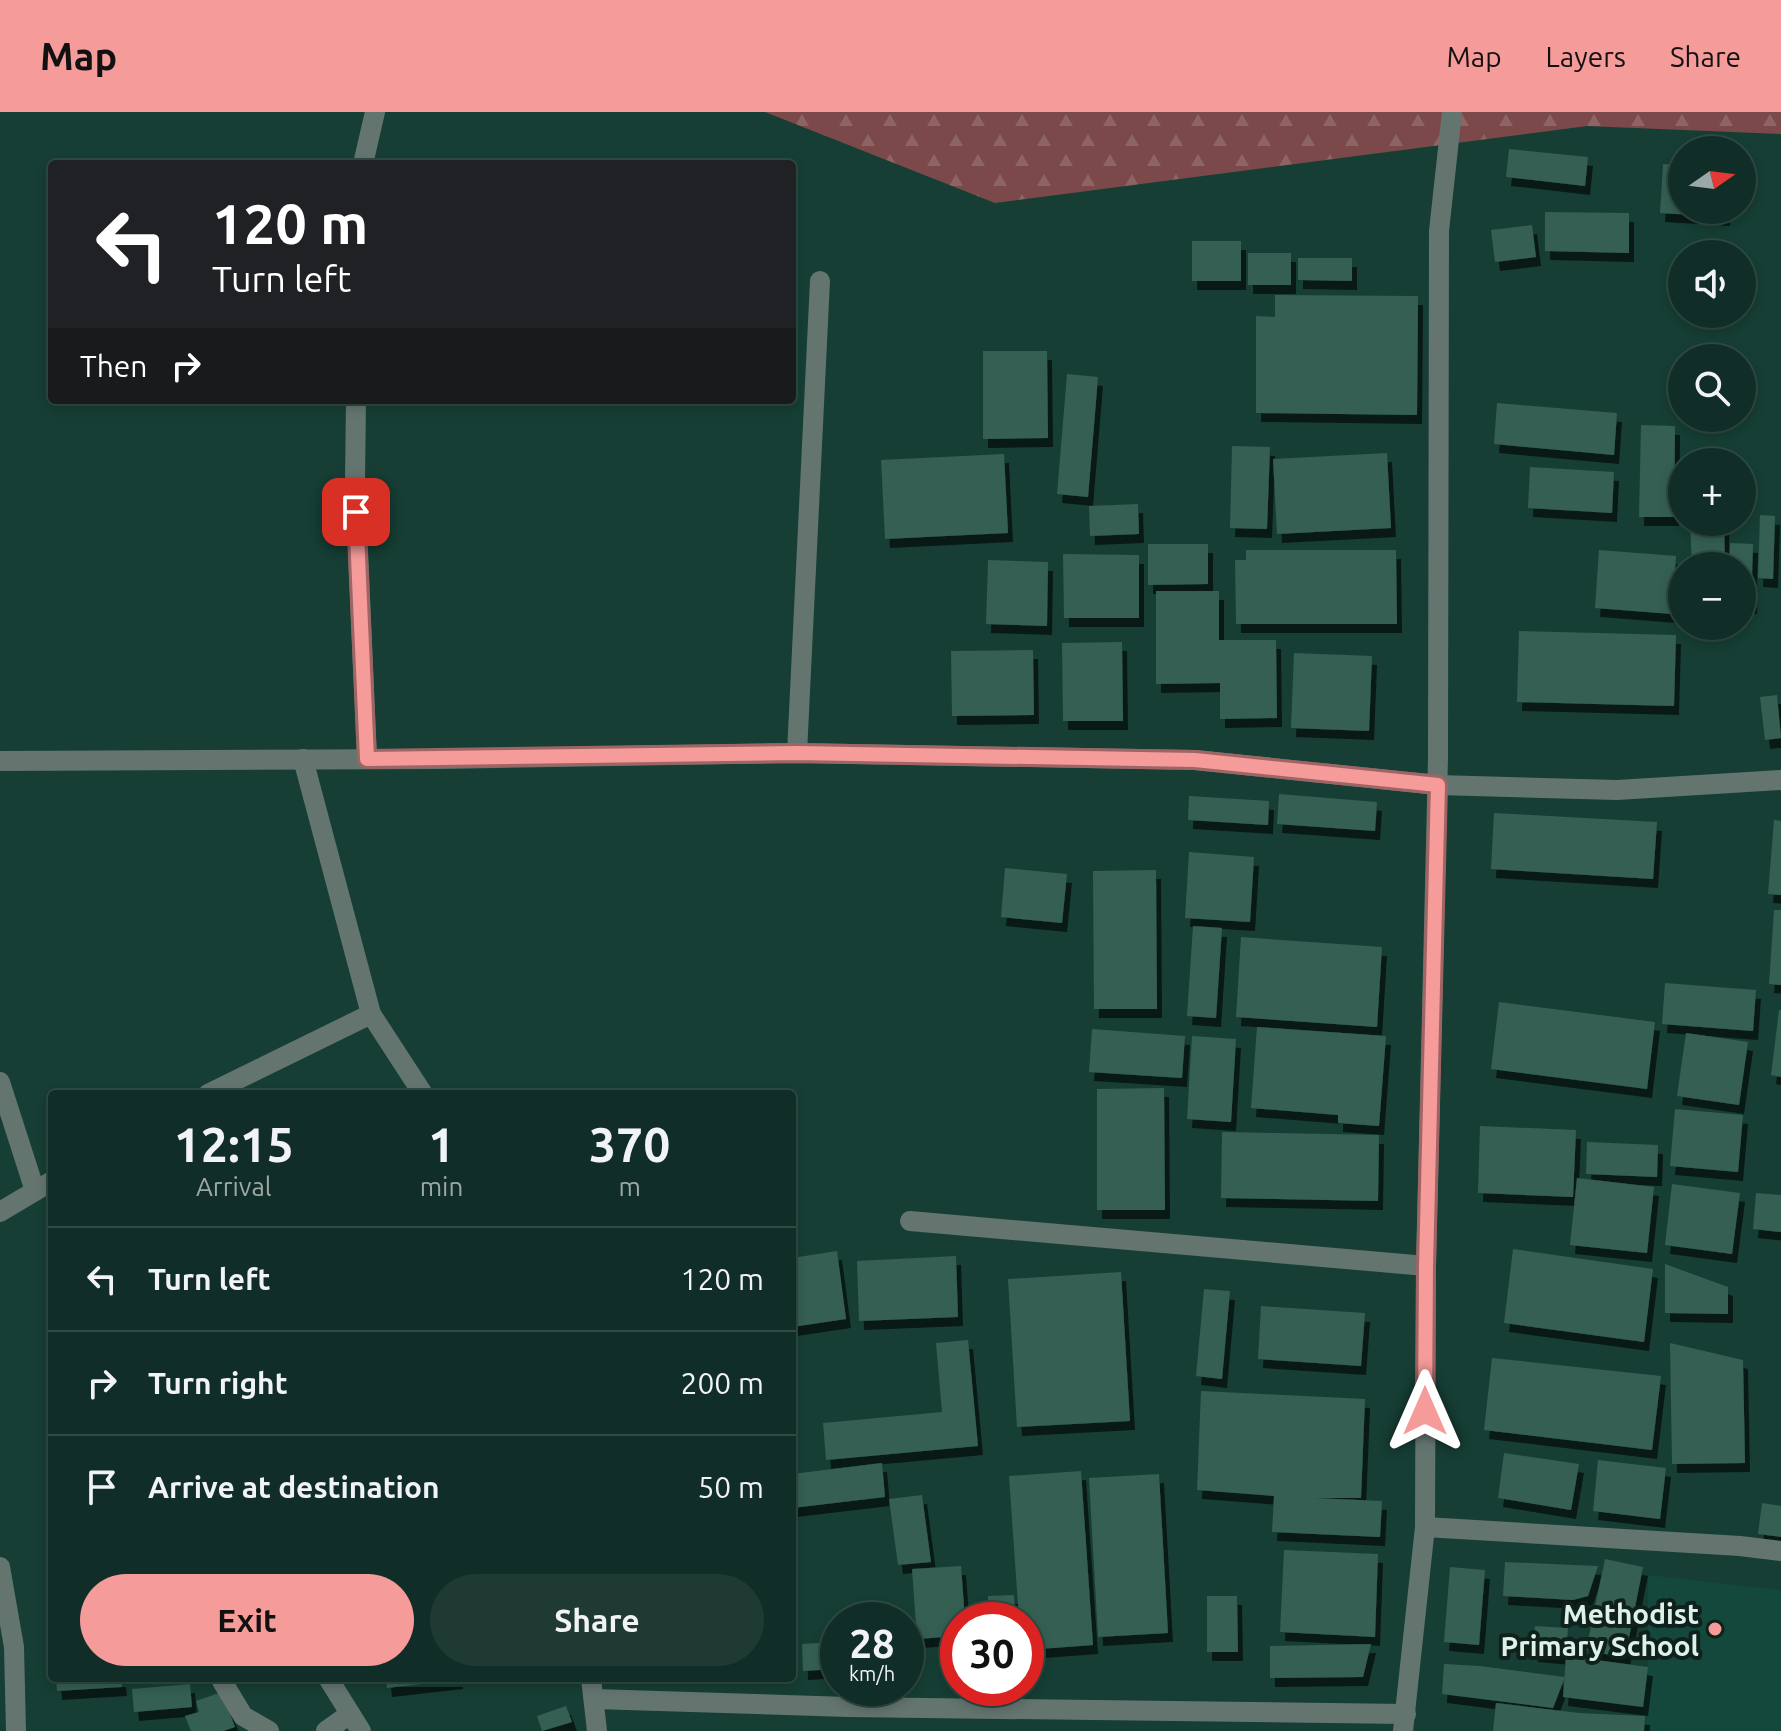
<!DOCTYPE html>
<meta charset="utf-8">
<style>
:root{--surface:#102e27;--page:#1e3a33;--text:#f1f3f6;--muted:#9ca8a7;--line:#304a44;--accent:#f59b9a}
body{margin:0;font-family:Ubuntu,sans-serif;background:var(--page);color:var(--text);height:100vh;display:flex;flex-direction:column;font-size:30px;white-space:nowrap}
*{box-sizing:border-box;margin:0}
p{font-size:26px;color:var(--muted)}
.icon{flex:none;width:44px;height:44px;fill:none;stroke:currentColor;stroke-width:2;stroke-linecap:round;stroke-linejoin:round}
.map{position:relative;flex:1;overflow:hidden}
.details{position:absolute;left:48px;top:978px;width:748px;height:592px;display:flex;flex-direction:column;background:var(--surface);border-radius:8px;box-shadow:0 4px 12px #0003,0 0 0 2px var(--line)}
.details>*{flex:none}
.guide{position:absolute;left:48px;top:48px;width:748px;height:244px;border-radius:8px;box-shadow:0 4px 12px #0003,0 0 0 2px var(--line);background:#202124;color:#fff;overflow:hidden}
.needle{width:52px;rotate:76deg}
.buttons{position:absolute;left:1668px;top:24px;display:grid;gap:16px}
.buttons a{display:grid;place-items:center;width:88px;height:88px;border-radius:50%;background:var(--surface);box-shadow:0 4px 12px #0003,0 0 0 2px var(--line);font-size:40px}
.speed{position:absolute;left:820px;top:1490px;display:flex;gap:16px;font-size:40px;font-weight:700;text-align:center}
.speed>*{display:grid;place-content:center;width:104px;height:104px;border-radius:50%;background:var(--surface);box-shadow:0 4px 12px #0003,0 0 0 2px var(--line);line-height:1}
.speed small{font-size:20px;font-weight:400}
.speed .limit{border:12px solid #d22;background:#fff;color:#111}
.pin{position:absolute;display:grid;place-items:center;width:68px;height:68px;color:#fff;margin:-34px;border-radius:16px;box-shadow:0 4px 12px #0006}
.me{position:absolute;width:88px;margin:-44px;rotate:0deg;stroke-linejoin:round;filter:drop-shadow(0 0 6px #0008)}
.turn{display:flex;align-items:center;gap:28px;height:168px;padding:0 32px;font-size:36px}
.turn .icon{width:104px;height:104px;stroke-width:2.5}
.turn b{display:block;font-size:56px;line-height:68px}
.then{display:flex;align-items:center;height:76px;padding:0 32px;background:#0003;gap:16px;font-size:30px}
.eta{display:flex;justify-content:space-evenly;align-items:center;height:136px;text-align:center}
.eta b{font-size:48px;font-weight:600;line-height:56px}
.primary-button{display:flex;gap:16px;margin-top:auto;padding:16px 32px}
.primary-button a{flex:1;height:92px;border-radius:48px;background:var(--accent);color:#111;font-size:32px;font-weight:600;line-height:92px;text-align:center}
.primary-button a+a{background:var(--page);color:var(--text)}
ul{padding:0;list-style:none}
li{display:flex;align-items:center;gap:24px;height:104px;padding:0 32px;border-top:2px solid var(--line)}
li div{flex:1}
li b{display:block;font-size:30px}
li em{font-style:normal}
header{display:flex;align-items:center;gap:48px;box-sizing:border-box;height:112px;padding:0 40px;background:var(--accent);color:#111}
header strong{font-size:38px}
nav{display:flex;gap:44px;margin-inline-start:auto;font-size:28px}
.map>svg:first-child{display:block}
.built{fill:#14483c}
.forest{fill:url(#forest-firs)}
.building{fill:#365e53;filter:url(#shadow)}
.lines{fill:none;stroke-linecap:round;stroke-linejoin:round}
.street{stroke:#647570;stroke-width:20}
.route-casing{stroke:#9f6564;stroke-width:20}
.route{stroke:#f59b9a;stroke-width:14}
.poi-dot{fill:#f59b9a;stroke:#10211c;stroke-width:3}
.labels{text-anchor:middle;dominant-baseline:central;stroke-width:8;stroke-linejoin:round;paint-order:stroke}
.poi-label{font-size:28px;font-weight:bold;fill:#dcf1ea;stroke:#10211c;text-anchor:end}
</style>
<header>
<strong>Map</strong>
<nav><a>Map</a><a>Layers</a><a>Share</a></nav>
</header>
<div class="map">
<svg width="1781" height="1619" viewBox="0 0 1781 1619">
<defs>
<pattern id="forest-firs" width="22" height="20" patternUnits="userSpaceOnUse" patternTransform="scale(2)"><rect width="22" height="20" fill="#7b4949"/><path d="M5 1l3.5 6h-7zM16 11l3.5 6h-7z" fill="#8d6463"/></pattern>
<filter id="shadow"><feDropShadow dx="5" dy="9" stdDeviation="0" flood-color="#0009"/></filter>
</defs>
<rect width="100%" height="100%" fill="#163e34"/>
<!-- built -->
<polygon class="built" points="1648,1463 1781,1478 1781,1619 1644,1619 1643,1595 1648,1555"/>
<!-- forest -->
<polygon class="forest" points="765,0 1781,0 1781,22 1587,14 995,91"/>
<!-- building -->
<g class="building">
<polygon points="1509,37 1588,45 1585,74 1506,65"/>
<polygon points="1663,52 1682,53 1682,98 1725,98 1725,105 1660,101"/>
<polygon points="1545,100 1629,101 1629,141 1545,139"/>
<polygon points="1532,113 1536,145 1495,150 1491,118"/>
<rect x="1192" y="129" width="49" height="40"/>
<rect x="1248" y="141" width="43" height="32"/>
<polygon points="1298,146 1352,146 1352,169 1298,168"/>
<polygon points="1275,183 1418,184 1417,303 1256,301 1256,204 1275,205"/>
<polygon points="983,239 1047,239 1048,326 983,327"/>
<polygon points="1067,262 1098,265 1088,385 1057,382"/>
<polygon points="1497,291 1617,301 1614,343 1494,332"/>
<polygon points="1641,313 1675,314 1674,405 1639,405"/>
<polygon points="1232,334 1270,335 1267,417 1230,416"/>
<polygon points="1387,341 1391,416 1277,422 1273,347"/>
<polygon points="1004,342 1008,421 885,427 881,348"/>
<polygon points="1530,355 1614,360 1612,401 1528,396"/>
<polygon points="1138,392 1139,422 1090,424 1089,394"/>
<polygon points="1760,403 1775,404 1773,467 1758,466"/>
<polygon points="1690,410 1724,410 1725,454 1692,454"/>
<polygon points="1730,431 1753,432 1752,465 1742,465 1742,454 1729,454"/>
<polygon points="1148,432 1208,432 1208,472 1148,473"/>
<polygon points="1246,438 1396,438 1397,512 1236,512 1235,448 1246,448"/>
<polygon points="1599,438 1676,444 1672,502 1595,496"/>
<polygon points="1063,442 1139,443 1139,506 1064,506"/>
<polygon points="988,448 1048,450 1047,514 986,512"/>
<polygon points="1742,467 1753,468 1752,493 1742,493"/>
<polygon points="1156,479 1219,479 1219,528 1276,528 1277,606 1220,607 1220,571 1156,572"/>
<polygon points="1519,519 1676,523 1674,594 1517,590"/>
<polygon points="1122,530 1123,609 1063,609 1062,531"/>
<polygon points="1033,538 1034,603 952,604 951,539"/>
<polygon points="1294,541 1372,544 1369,619 1291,616"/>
<polygon points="1777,583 1781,626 1765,628 1760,585"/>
<polygon points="1279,682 1377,690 1375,719 1277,712"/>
<polygon points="1189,684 1269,689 1268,713 1188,708"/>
<polygon points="1494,701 1657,710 1653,767 1491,757"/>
<polygon points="1774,708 1781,709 1781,783 1768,782"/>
<polygon points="1189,740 1254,745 1250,810 1185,806"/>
<polygon points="1005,756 1067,762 1062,811 1001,805"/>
<polygon points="1156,758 1157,897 1094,897 1093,759"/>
<polygon points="1774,798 1781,798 1781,873 1769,872"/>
<polygon points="1193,814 1222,816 1216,906 1187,904"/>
<polygon points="1241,825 1382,835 1377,915 1236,905"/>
<polygon points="1665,871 1756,878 1753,919 1662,912"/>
<polygon points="1499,890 1655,910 1647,977 1491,957"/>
<polygon points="1779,898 1781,898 1781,965 1771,963"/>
<polygon points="1257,915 1386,924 1379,1014 1338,1011 1338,1003 1251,996"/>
<polygon points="1092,917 1185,924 1182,966 1089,960"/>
<polygon points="1686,921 1748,930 1739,993 1677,984"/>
<polygon points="1192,924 1236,927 1231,1010 1187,1007"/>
<polygon points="1164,976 1165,1098 1097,1098 1097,977"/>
<polygon points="1675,997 1743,1003 1738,1060 1670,1054"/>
<polygon points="1480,1014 1576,1018 1573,1085 1478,1081"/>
<polygon points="1222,1020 1379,1023 1378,1089 1221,1086"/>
<polygon points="1587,1030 1658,1033 1657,1065 1586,1062"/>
<polygon points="1577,1066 1654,1075 1647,1141 1570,1133"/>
<polygon points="1672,1072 1740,1081 1732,1142 1665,1133"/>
<polygon points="1756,1081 1781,1083 1781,1120 1753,1117"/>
<polygon points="1513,1137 1653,1157 1644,1230 1504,1211"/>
<polygon points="837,1139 846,1207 792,1215 792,1146"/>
<polygon points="956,1144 958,1205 859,1209 857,1149"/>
<polygon points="1665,1152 1728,1175 1728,1202 1665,1201"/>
<polygon points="1121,1160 1130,1309 1017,1315 1008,1167"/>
<polygon points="1204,1177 1230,1179 1222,1267 1196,1264"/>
<polygon points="1261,1194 1365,1201 1361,1254 1258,1247"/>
<polygon points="968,1228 978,1334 826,1348 823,1311 942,1300 936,1231"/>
<polygon points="1670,1231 1743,1248 1745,1351 1672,1352"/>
<polygon points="1492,1246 1661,1264 1652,1338 1484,1318"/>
<polygon points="1201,1279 1365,1287 1361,1386 1314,1386 1382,1389 1380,1425 1272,1420 1274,1384 1197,1378"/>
<polygon points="1504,1341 1579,1352 1571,1398 1498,1386"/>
<polygon points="1598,1348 1666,1356 1660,1407 1593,1399"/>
<polygon points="882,1351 885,1385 792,1396 792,1362"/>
<polygon points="1081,1359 1093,1533 1026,1538 1026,1508 1019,1508 1009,1364"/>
<polygon points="1159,1362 1168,1521 1098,1525 1089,1366"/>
<polygon points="922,1383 931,1450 898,1453 889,1387"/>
<polygon points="1762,1391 1781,1394 1781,1425 1758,1422"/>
<polygon points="1284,1438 1378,1442 1375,1525 1280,1520"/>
<polygon points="1605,1447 1643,1455 1625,1546 1586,1538"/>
<polygon points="1505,1450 1598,1454 1588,1484 1573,1488 1503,1484"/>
<polygon points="961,1454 965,1508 958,1508 958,1524 917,1527 912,1457"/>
<polygon points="1450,1455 1485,1458 1479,1533 1444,1530"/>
<polygon points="1014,1483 1015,1508 989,1508 988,1484"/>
<polygon points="1207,1484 1237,1484 1238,1540 1207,1540"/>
<polygon points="1535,1514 1568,1516 1566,1544 1533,1541"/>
<polygon points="835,1530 837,1557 803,1559 802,1532"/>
<polygon points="1371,1532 1363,1565 1270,1566 1270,1534"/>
<polygon points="1566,1544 1648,1555 1643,1595 1563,1585"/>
<polygon points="1444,1552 1480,1554 1565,1565 1553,1596 1442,1582"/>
<polygon points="56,1566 121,1566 122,1575 57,1579"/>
<polygon points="386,1566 458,1566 458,1568 387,1576"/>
<polygon points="190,1572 192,1595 134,1600 132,1577"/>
<polygon points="222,1580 235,1615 223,1619 191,1619 185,1604 199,1600 196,1589"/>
<polygon points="1496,1591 1579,1601 1645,1604 1644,1619 1493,1619"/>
<polygon points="566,1594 572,1610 542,1619 537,1604"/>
</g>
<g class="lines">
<!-- street -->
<g class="street">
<polyline points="363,52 375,0"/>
<polyline points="356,288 355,369 367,647"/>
<polyline points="797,641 820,169"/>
<polyline points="303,647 371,902 423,982"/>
<polyline points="0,649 440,647 797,641 1195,648 1438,673 1617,678 1781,668"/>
<polyline points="0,970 35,1079"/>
<polyline points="208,982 371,902"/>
<polyline points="0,1100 52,1069"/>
<polyline points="910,1109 1426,1154"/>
<polyline points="1425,1415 1740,1434 1781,1439"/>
<polyline points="0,1455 14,1535 16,1619"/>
<polyline points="328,1566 361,1619"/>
<polyline points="591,1566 597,1619"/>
<polyline points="222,1569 243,1604 269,1619"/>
<polyline points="594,1587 848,1595 1406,1602"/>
<polyline points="326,1619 350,1602"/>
<polyline points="1403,1619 1425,1415 1426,1154 1438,645 1439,119 1452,0"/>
</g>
</g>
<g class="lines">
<defs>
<polyline id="route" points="356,400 367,647 797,641 1195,648 1438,673 1426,1154 1425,1299"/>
</defs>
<!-- route casing -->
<use href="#route" class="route-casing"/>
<!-- route -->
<use href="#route" class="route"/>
</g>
<!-- markers -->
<circle class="poi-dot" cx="1715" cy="1517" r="8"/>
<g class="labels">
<!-- poi labels -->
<g class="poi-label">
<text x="1699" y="1501">Methodist<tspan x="1699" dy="32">Primary School</tspan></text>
</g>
</g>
</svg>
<div class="buttons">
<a><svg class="needle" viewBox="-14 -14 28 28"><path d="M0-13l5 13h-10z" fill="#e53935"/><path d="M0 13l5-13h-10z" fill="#9ca8a7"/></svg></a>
<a><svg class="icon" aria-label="sound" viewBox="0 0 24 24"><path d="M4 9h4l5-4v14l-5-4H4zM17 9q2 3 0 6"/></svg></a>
<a><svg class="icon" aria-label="search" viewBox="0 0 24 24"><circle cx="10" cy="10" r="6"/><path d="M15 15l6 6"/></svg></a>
<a>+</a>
<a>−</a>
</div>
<div class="speed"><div>28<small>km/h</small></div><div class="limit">30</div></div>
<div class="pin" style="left:356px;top:400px;background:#d93025"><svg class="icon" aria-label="arrive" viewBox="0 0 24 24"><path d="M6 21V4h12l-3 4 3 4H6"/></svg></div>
<svg class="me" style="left:1425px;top:1299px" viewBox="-20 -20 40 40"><path d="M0-17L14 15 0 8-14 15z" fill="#f59b9a" stroke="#fff" stroke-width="4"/></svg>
<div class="guide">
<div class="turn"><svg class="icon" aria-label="left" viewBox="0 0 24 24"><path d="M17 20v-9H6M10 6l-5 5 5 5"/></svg><div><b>120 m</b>Turn left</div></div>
<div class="then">Then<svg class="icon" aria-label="right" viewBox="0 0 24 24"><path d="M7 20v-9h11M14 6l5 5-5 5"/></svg></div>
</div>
<section class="details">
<div class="eta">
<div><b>12:15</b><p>Arrival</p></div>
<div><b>1</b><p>min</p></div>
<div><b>370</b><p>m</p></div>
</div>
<ul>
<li><svg class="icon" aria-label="left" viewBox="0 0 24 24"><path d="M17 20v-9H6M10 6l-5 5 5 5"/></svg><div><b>Turn left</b></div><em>120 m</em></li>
<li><svg class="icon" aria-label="right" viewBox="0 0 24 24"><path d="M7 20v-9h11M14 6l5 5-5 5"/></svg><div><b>Turn right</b></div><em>200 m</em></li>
<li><svg class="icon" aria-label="arrive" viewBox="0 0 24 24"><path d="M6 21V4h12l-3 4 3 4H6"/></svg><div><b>Arrive at destination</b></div><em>50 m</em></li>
</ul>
<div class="primary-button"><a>Exit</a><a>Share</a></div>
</section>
</div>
